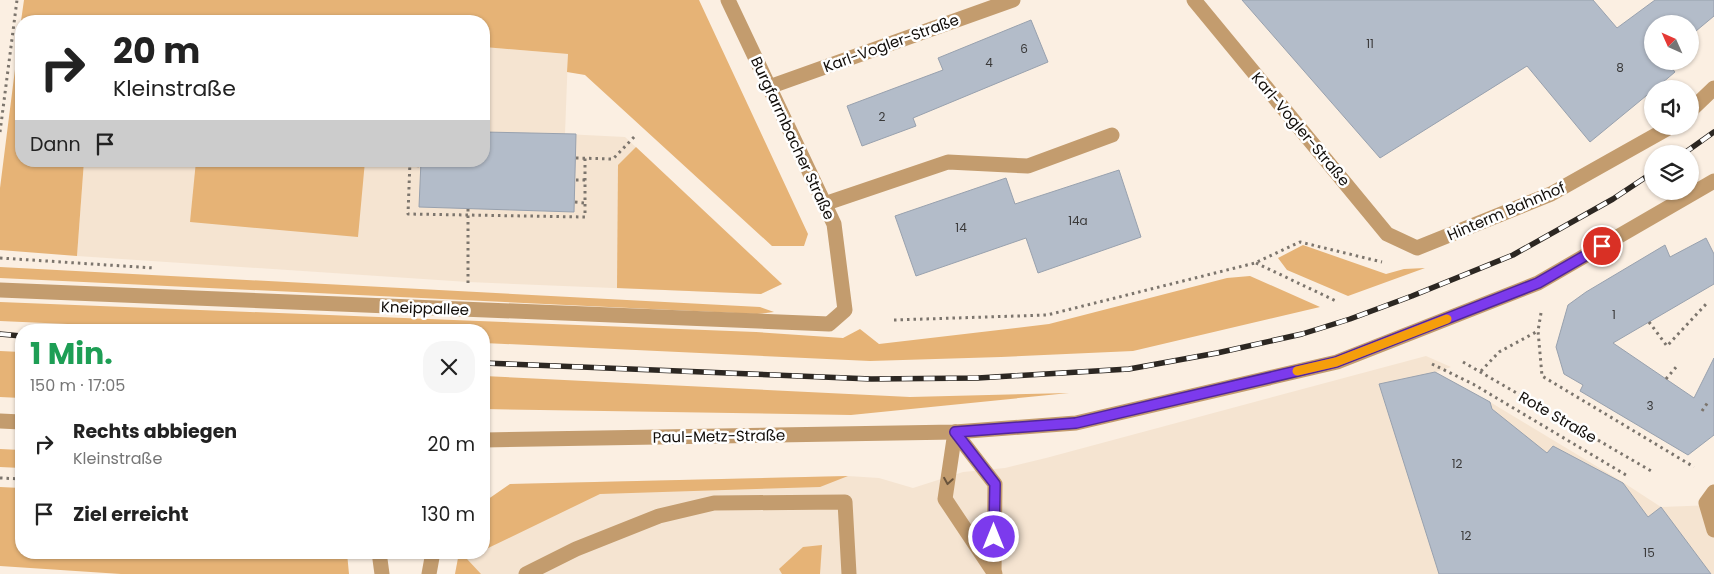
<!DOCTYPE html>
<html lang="de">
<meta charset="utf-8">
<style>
:root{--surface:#fff;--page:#f6f6f6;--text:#222;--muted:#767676}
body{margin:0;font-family:Poppins,sans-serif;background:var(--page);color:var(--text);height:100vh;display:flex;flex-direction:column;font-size:19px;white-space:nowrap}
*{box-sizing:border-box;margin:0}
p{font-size:16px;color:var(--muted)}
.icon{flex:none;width:28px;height:28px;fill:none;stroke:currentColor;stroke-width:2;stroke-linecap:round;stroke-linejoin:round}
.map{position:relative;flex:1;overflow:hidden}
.details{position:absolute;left:15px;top:324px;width:475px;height:235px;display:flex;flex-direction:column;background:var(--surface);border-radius:20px;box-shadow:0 1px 4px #0004}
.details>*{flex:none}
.guide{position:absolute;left:15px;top:15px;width:475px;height:152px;border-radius:20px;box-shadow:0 1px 4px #0004;background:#fff;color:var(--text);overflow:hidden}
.needle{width:32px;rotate:315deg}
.controls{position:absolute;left:1644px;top:15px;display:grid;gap:10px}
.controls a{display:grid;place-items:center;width:55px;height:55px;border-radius:50%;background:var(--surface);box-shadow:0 1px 4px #0004;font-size:25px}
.pin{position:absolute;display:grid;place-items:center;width:42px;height:42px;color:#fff;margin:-21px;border:2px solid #fff;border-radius:50%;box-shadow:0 1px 5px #0007}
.me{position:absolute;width:55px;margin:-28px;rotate:0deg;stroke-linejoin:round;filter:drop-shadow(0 0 4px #0008)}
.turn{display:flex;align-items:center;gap:18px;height:105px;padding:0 15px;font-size:22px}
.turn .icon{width:65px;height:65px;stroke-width:2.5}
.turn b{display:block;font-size:35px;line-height:42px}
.then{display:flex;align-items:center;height:48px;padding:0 15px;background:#0003;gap:10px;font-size:19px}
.round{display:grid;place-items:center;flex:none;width:52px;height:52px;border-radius:20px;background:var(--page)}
.summary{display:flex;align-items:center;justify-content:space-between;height:85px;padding:0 15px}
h1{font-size:30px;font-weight:700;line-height:38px;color:#1e9e55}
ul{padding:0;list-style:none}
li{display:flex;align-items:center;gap:15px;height:70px;padding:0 15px}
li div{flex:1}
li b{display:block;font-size:19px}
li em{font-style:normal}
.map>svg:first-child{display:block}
.built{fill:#f5e4d1}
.green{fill:#e6b376}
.building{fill:#b3bcc9;stroke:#98a1ae}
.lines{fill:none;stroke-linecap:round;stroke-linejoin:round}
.path{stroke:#7c756d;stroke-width:3;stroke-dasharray:2.5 4;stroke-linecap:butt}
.minor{stroke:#c39c6e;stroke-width:15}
.rail-casing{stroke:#2c2722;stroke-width:5.5}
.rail{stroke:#fff;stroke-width:4;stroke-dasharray:11;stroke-linecap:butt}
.oneway{stroke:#6a543c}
.route-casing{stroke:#51269a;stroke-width:12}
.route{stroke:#7c3aed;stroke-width:9}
.slow{stroke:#f59e0b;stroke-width:9}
.labels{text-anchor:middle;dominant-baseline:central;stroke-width:5;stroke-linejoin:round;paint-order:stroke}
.number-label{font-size:12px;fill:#3a3939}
.street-label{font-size:15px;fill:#110d09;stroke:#fff}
</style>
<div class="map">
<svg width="1714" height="574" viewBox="0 0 1714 574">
<rect width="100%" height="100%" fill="#fbefe2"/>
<!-- built -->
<g class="built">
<polygon points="484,47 568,54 565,134 625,137 782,284 761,294 468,282 77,256 84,161 484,161"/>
<polygon points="1426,356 1451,367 1436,372 1490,402 1621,481 1661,507 1714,505 1714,574 455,574 459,553 484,552 484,502 510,484 848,476 879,478 913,488 963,472 1005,468 1046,458"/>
</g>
<!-- green -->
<g class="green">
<polygon points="24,0 699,0 808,234 804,246 772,246 585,75 567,72 568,54 484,47 484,21 21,21"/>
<polygon points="21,22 21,161 84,161 77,256 0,250 0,188"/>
<polygon points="636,147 782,284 761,294 617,288 618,165"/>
<polygon points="196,161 365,161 358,237 190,222"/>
<polygon points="1303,245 1386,274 1404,269 1425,268 1348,296 1287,270 1278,258"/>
<polygon points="0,267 760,307 774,312 757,314 0,278"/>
<polygon points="1250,276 1320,307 1133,351 1001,357 870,361 484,343 484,330 203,330 0,321 0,302 756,332 843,338 860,329 879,344 1049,324 1227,278"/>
<polygon points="0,351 21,352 21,398 0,397"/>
<polygon points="484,376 910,397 1069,393 851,415 484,409"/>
<polygon points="0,449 21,450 21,468 0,467"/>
<polygon points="848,476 820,487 600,494 484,550 484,502 510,484"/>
<polygon points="0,487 21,488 21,552 347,553 349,574 121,574 0,566"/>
<polygon points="822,545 820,574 782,574 779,569 803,547"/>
<polygon points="459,553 479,553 467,559 481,574 455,574"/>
</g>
<!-- building -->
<g class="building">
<polygon points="1242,0 1593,0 1617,28 1655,0 1714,0 1714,16 1690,36 1690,24 1652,24 1652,61 1666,61 1675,72 1655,89 1652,89 1652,91 1590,142 1527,66 1380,158"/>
<polygon points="1031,20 1048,62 913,118 916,126 862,146 847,106 943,70 938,58"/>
<polygon points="484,132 576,134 574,212 419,207 421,161 484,161"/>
<polygon points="1119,170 1141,237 1038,273 1026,238 916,276 895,216 1006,178 1015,204"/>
<polygon points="1706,238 1714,254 1714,284 1613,343 1694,398 1714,358 1714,435 1688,455 1580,391 1583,385 1564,374 1556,347 1568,305 1586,292 1665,245 1670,257"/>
<polygon points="1435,372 1490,402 1492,409 1547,453 1553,446 1623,483 1648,517 1661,507 1711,574 1439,574 1379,384"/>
</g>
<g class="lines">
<!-- path -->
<g class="path">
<polyline points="0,132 17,0"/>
<polyline points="576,158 613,159 636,135"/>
<polyline points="410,161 408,214 585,217 585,158"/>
<polyline points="410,165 421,166"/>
<polyline points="576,180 585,180"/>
<polyline points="575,202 585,203"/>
<polyline points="468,209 468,283"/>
<polyline points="0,258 154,268"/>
<polyline points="1256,263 1336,301"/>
<polyline points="1541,313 1538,331 1542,376 1694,467"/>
<polyline points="894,320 1047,315 1255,263 1300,242 1382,262"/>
<polyline points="1649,322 1667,346 1708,302"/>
<polyline points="1463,362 1653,472"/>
<polyline points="1432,364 1473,384 1626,475"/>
<polyline points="1481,371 1499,352 1538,331"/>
<polyline points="1666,379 1677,366"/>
<polyline points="1702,411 1708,402"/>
<polyline points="0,478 21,479"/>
</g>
<!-- minor -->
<g class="minor">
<polyline points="1194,0 1387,234 1417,248 1551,194 1672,126"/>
<polyline points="769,87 1013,0"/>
<polyline points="1690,111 1714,88"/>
<polyline points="824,204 948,162 1028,166 1112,135"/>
<polyline points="0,290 829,324 845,310 834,224 728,0"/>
<polyline points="0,421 21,422"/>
<polyline points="955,432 945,499 995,574"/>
<polyline points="955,432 995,484 994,573"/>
<polyline points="484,440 955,432 1076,423 1337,362 1538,283 1714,181"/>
<polyline points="1714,492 1706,503 1714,530"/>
<polyline points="379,552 382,574"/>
<polyline points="429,574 433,552"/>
<polyline points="526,574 576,549 659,516 714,503 845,502 849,574"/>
</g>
<defs>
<g id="rail">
<polyline points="1683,154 1714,132"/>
<polyline points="0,334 21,336"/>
<polyline points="484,363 871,379 978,378 1129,369 1217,353 1302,334 1350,319 1412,296 1513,255 1613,199 1652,173"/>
</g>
</defs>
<!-- rail casing -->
<use href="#rail" class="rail-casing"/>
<!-- rail -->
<use href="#rail" class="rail"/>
</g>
<!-- one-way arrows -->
<defs><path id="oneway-chevron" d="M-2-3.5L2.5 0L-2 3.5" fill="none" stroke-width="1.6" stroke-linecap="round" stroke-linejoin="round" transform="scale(1.25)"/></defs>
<use class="oneway" href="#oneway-chevron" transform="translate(948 481) rotate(99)"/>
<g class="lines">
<defs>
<polyline id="route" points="994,537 995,484 955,432 1076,423 1336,362 1538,283 1602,246"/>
</defs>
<!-- route casing -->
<use href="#route" class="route-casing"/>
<!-- route -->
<use href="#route" class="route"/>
<!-- slow -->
<polyline class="slow" points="1297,371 1336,362 1447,319"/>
</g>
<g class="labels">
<!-- number labels -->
<g class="number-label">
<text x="1370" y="43">11</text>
<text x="1024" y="48">6</text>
<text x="989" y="62">4</text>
<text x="1620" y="67">8</text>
<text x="882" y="116">2</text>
<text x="1078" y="220">14a</text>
<text x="961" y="227">14</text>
<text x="1614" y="314">1</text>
<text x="1650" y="405">3</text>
<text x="1457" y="463">12</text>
<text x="1466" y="535">12</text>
<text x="1649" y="552">15</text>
</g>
<!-- street labels -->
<g class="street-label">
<text transform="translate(891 43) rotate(-20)">Karl-Vogler-Straße</text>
<text transform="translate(1301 129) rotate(50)">Karl-Vogler-Straße</text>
<text transform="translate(793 138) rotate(65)">Burgfarrnbacher Straße</text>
<text transform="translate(1506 211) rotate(-23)">Hinterm Bahnhof</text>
<text transform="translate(425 308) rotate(2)">Kneippallee</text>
<text transform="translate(1558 417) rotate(30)">Rote Straße</text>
<text transform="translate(719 436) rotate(-1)">Paul-Metz-Straße</text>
</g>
</g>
</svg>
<div class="controls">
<a><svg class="needle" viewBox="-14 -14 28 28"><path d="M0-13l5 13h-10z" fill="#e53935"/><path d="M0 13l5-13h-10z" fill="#767676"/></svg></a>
<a><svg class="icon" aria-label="sound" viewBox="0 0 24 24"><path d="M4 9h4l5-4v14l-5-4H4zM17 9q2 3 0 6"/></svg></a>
<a><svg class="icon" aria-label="layers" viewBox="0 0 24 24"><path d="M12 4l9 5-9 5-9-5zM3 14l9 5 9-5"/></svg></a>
</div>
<div class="pin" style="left:1602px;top:246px;background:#d93025"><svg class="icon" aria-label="arrive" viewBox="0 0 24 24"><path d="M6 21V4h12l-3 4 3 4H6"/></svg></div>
<svg class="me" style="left:994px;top:537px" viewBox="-20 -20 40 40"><circle r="17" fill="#7c3aed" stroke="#fff" stroke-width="3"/><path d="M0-11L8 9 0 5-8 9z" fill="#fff"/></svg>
<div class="guide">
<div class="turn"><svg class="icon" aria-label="right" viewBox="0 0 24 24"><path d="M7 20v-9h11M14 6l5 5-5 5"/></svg><div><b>20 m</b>Kleinstraße</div></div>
<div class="then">Dann<svg class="icon" aria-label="arrive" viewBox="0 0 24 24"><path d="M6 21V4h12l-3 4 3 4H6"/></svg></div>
</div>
<section class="details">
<div class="summary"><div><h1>1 Min.</h1><p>150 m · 17:05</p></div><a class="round"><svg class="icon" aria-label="close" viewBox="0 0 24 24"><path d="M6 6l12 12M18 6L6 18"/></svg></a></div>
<ul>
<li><svg class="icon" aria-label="right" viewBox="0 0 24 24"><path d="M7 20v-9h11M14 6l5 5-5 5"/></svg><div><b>Rechts abbiegen</b><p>Kleinstraße</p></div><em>20 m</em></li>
<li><svg class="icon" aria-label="arrive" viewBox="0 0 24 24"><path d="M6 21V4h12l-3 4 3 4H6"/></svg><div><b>Ziel erreicht</b></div><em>130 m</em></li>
</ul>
</section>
</div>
